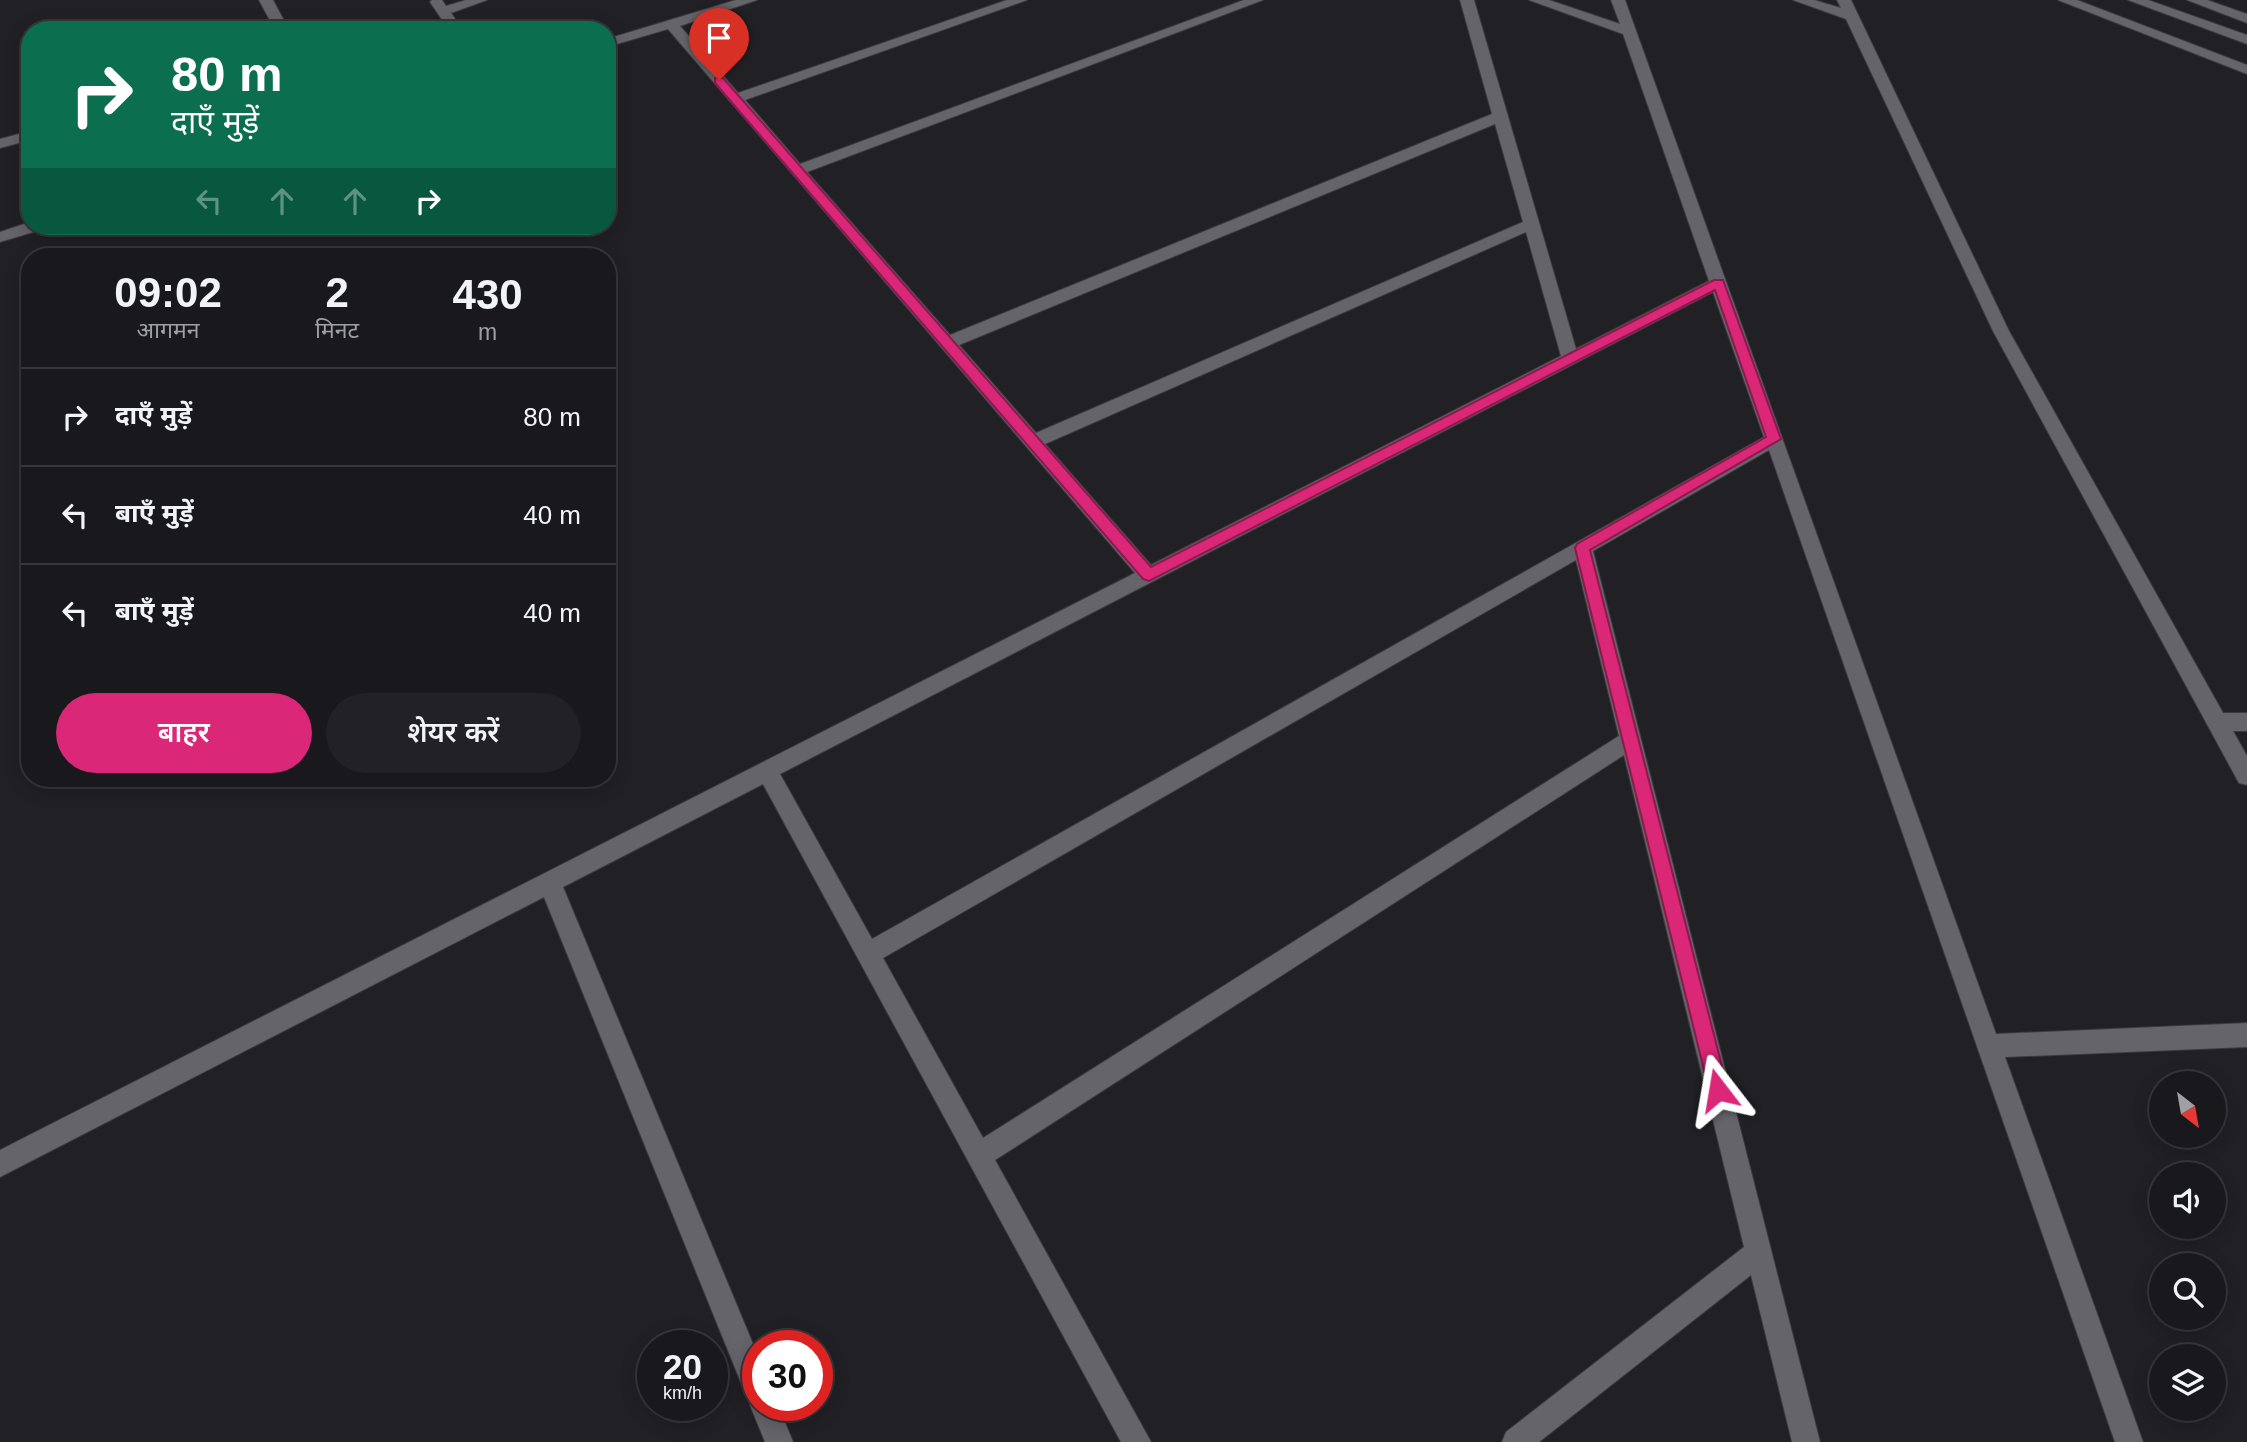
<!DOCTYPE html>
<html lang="hi">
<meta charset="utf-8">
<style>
:root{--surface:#19181c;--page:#222125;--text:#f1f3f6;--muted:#9fa0a3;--line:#37373b;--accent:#db2777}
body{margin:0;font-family:Helvetica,"Noto Sans Devanagari",sans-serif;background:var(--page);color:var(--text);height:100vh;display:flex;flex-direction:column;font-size:26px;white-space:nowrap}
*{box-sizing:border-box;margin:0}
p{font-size:23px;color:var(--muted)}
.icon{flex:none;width:38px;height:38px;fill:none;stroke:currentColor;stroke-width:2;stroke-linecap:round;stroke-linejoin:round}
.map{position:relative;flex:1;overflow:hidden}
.panel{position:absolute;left:21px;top:248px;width:595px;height:539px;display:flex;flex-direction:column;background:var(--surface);border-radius:28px;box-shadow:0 4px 18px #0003,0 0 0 2px var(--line)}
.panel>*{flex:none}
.hud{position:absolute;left:21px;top:21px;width:595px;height:214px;border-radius:28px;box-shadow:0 4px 18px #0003,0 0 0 2px var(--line);background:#0b6e4f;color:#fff;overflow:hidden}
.needle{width:46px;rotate:149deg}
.fabs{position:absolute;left:2149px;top:1071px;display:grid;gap:14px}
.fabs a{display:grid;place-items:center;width:77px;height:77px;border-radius:50%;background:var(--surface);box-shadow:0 4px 18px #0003,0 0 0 2px var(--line);font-size:35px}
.speed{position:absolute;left:637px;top:1330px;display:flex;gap:14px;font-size:35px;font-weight:700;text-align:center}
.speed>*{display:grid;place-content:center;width:91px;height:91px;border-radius:50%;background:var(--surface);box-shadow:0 4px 18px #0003,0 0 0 2px var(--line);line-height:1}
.speed small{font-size:18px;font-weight:400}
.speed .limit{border:10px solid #d22;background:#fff;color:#111}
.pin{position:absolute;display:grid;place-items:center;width:60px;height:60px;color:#fff;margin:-72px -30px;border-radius:50% 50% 50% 0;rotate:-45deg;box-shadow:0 0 7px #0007}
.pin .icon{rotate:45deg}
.me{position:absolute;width:77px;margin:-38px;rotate:346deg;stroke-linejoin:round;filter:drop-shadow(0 0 5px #0008)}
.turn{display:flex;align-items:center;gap:24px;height:147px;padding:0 35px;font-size:32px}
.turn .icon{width:91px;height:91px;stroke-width:2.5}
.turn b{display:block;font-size:49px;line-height:60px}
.lanes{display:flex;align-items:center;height:66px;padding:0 35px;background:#0003;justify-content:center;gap:35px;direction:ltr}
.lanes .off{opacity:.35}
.eta{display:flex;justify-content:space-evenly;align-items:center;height:119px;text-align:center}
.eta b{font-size:42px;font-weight:600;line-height:49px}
.cta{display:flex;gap:14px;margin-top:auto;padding:14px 35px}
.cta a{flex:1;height:80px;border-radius:42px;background:var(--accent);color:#fff;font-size:28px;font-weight:600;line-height:80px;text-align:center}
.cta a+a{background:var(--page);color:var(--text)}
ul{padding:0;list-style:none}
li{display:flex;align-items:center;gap:21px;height:98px;padding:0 35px;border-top:2px solid var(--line)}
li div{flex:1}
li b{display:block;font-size:26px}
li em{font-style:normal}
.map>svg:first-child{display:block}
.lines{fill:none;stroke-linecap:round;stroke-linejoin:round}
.minor-casing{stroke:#3c3a3f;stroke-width:2}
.minor{fill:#65646a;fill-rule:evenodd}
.route{fill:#db2777;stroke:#8e194d;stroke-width:2}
</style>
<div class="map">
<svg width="2247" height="1442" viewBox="0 0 2247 1442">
<rect width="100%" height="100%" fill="#212025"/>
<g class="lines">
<defs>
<g id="minor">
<polygon points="259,0 273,0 289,30 275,30"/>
<polygon points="432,0 442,0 446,6 466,0 487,0 451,13 463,30 449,30 430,2"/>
<path d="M 736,0 L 757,0 L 680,26 L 738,93 L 1007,0 L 1027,0 L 745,100 L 800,164 L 1244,0 L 1263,0 L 807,172 L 950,335 L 1492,114 L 1460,0 L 1474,0 L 1576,349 L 1709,281 L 1623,34 L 1529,0 L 1549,0 L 1620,24 L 1611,0 L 1625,0 L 1996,1034 L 2247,1023 L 2247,1047 L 2005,1057 L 2143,1442 L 2115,1442 L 1769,450 L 1593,551 L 1820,1442 L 1792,1442 L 1751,1275 L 1539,1442 L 1502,1442 L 1506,1432 L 1744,1247 L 1624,755 L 995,1160 L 1151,1442 L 1121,1442 L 763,784 L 563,887 L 758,1356 L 758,1405 L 778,1405 L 793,1442 L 765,1442 L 750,1405 L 751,1401 L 744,1390 L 544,897 L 0,1177 L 0,1150 L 1135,573 L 668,29 L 607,47 L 607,39 ZM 1495,124 L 1523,222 L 1036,433 L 959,345 ZM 1526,232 L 1561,356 L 1151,565 L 1045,444 ZM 1713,292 L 1764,437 L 872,939 L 780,774 ZM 1576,560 L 1619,736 L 983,1138 L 883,958 Z"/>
<polygon points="1793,0 1814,0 1841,8 1837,0 1851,0 2009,331 2223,713 2247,713 2247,731 2233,731 2247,756 2247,785 2239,783 1993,331 1846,19"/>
<polygon points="2058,0 2077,0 2247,65 2247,74"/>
<polygon points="2128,0 2148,0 2247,35 2247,44"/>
<polygon points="2187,0 2207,0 2247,14 2247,23"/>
<polygon points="30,131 30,140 0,148 0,139"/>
<polygon points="30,222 30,226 42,226 40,230 0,242 0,232"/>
</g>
</defs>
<!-- minor casing -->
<use href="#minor" class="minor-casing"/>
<!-- minor -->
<use href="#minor" class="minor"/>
</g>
<!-- route -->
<polygon class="route" points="715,78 723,78 1151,567 1714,280 1723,280 1781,439 1590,550 1728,1090 1725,1097 1718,1100 1712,1097 1709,1090 1575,548 1577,544 1766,437 1715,290 1149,581 1143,579 715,83"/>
</svg>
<div class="fabs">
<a><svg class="needle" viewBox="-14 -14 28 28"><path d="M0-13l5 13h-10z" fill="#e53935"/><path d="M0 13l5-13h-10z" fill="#9fa0a3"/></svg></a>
<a><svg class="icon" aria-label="sound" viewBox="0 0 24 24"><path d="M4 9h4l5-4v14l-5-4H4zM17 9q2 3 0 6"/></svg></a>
<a><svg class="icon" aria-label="search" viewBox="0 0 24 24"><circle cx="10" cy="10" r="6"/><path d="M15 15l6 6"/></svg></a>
<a><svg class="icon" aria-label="layers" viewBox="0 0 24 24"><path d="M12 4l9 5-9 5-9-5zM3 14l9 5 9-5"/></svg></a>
</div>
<div class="speed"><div>20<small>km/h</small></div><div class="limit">30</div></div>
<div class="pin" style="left:719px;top:80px;background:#d93025"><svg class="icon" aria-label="arrive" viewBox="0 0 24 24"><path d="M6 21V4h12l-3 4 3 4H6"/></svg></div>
<svg class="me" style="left:1718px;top:1090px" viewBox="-20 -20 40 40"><path d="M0-17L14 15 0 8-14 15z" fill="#db2777" stroke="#fff" stroke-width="4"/></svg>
<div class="hud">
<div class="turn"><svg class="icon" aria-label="right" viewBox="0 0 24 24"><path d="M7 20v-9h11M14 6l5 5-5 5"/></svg><div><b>80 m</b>दाएँ मुड़ें</div></div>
<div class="lanes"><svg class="icon off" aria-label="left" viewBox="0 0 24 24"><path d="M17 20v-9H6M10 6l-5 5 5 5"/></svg><svg class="icon off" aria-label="ahead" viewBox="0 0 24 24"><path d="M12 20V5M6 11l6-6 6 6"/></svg><svg class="icon off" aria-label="ahead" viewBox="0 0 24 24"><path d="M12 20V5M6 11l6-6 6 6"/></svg><svg class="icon" aria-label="right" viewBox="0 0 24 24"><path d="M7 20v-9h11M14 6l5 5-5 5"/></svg></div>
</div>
<section class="panel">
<div class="eta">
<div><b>09:02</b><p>आगमन</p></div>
<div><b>2</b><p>मिनट</p></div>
<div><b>430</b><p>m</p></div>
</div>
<ul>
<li><svg class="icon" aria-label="right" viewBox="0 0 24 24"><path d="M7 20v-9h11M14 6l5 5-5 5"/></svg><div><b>दाएँ मुड़ें</b></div><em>80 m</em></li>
<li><svg class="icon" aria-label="left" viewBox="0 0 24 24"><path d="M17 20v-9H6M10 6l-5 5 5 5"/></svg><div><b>बाएँ मुड़ें</b></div><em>40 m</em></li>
<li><svg class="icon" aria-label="left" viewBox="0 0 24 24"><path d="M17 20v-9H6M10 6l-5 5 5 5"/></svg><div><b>बाएँ मुड़ें</b></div><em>40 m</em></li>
</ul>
<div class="cta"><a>बाहर</a><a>शेयर करें</a></div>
</section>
</div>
